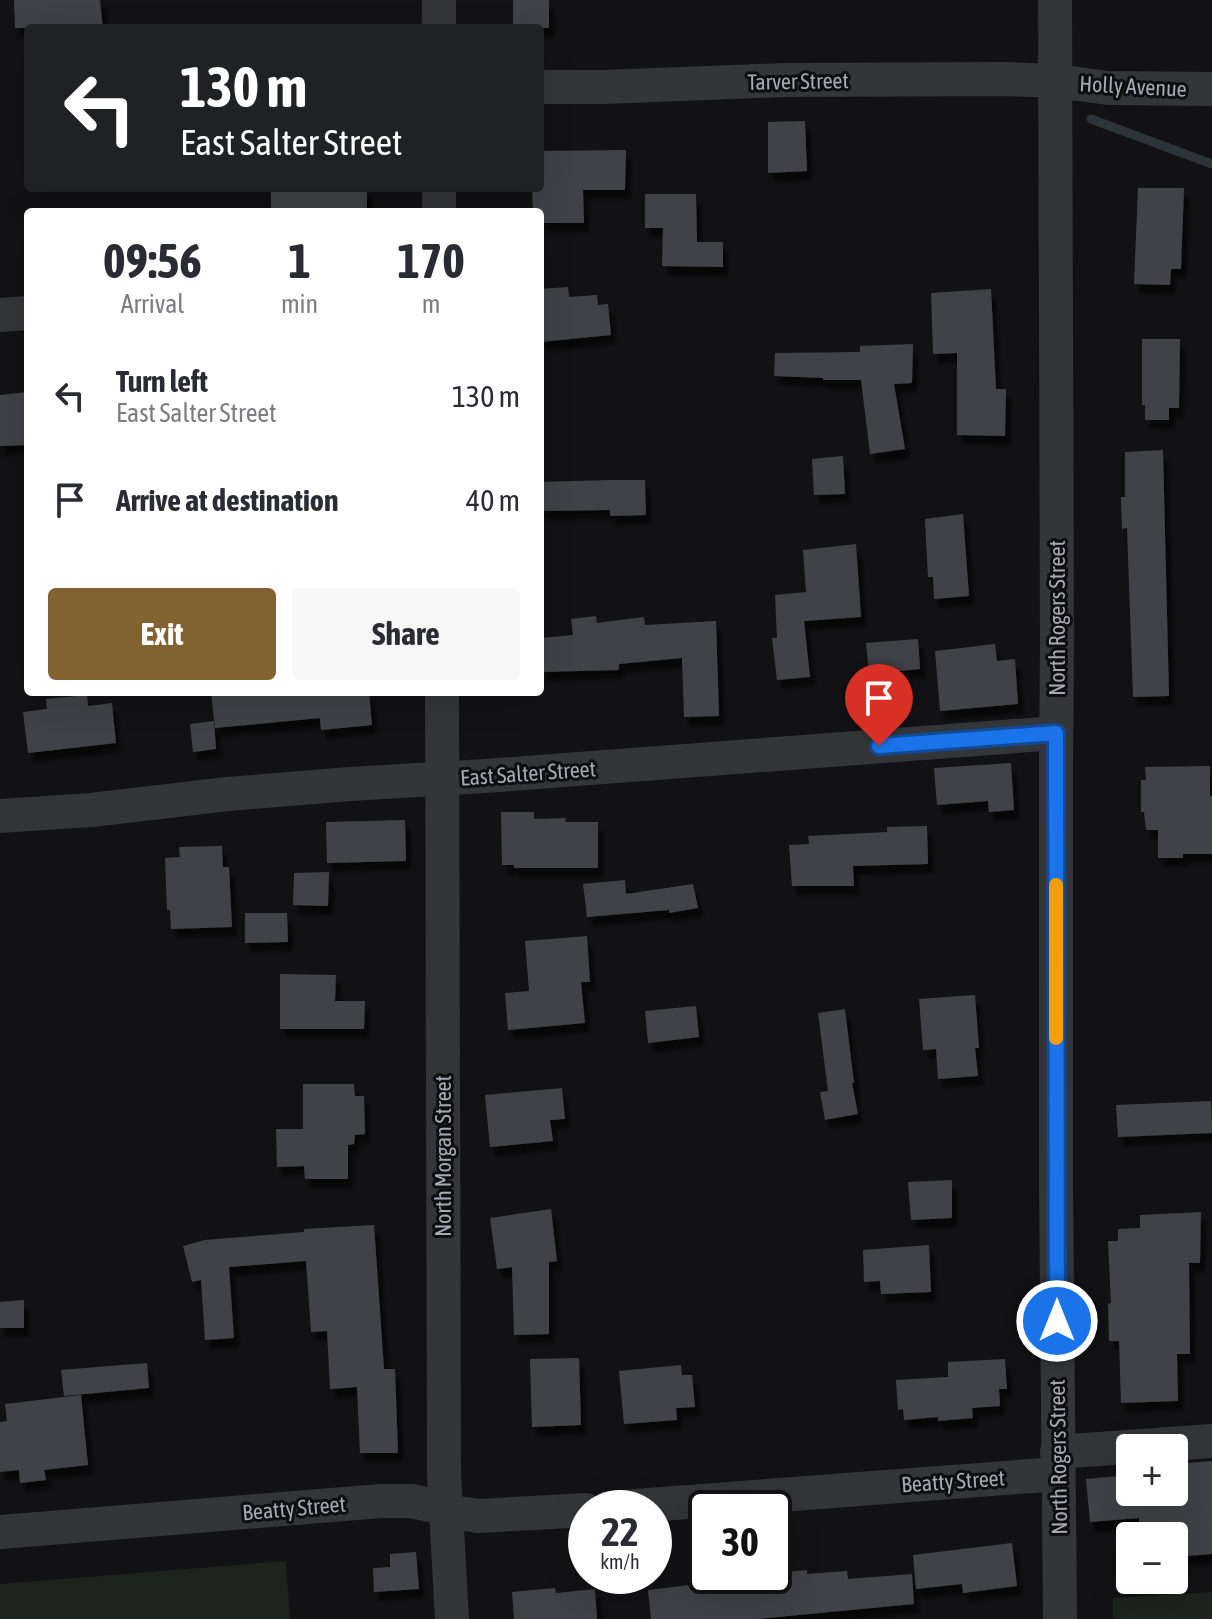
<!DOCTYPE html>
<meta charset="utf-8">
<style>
:root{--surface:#fff;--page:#f7f7f7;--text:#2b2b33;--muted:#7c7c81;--accent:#836232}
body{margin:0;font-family:"Asap Condensed",sans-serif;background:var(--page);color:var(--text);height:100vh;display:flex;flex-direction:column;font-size:30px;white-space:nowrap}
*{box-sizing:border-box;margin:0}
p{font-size:26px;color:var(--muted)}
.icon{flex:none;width:44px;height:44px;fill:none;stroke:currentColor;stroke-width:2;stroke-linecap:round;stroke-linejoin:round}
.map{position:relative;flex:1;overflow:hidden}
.panel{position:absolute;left:24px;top:208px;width:520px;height:488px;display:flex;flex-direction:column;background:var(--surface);border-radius:8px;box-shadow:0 8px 32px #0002}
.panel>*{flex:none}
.guide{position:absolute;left:24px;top:24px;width:520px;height:168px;border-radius:8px;box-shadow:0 8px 32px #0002;background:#202124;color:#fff;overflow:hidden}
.buttons{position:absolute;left:1116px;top:1434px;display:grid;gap:16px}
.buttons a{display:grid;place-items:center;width:72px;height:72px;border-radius:8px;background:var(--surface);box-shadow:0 8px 32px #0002;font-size:40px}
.speed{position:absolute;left:568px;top:1490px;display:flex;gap:16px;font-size:40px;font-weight:700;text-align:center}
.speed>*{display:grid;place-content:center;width:104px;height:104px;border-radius:50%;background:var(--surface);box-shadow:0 8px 32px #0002;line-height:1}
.speed small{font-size:20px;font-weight:400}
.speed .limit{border:4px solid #111;border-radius:12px;background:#fff;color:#111}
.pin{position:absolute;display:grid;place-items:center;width:68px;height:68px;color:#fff;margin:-82px -34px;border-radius:50% 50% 50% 0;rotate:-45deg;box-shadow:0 0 8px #0007}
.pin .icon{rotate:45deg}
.me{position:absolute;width:88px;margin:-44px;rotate:0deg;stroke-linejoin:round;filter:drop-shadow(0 0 6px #0008)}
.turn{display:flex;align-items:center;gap:28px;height:168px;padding:0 24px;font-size:36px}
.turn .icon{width:104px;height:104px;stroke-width:2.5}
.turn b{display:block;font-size:56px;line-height:68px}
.eta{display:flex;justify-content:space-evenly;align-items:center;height:136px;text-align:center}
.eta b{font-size:48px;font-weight:700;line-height:56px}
.action{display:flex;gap:16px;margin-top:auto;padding:16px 24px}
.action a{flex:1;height:92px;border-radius:8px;background:var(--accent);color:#fff;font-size:32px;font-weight:700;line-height:92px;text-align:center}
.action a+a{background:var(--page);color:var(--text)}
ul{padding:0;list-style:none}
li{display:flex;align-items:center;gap:24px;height:104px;padding:0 24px}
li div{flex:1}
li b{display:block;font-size:30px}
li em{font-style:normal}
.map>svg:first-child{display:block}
.green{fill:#1d241d}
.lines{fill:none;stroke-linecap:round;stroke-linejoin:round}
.stream{stroke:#2b3439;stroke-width:9}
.building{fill:#414347;filter:url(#shadow)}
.minor{stroke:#343539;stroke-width:34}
.route-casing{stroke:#114b97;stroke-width:20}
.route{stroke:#1a73e8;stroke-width:14}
.slow{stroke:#f59e0b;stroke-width:14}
.labels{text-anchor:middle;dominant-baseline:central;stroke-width:6;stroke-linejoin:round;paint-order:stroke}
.street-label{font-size:22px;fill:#a4aab4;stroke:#0d0e0f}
</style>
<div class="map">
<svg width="1212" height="1619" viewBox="0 0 1212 1619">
<defs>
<filter id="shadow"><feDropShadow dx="5" dy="9" stdDeviation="2" flood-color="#0009"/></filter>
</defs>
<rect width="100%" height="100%" fill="#121214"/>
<!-- green -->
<g class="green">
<polygon points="286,1561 290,1619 0,1619 0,1584"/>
<polygon points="1212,1592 1212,1619 1113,1619 1113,1598"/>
</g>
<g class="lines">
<!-- stream -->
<polyline class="stream" points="1091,119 1212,164"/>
</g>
<!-- building -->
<g class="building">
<polygon points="14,0 100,0 103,28 15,28"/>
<rect x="513" y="0" width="36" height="28"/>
<polygon points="805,121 807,171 768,173 768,122"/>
<polygon points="626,150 625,190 583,190 584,223 540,223 540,212 533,212 532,188 540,188 540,151"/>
<polygon points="271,188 367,188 367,212 271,211"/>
<polygon points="1138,188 1184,188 1181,269 1171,269 1170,285 1134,284"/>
<polygon points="645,194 696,194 697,242 723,242 723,267 662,266 663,228 645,228"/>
<polygon points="568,287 569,297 597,295 598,305 608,304 611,335 540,342 540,289"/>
<polygon points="991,289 996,389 1006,389 1005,436 957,435 957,353 933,354 931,293"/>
<polygon points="1142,339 1180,339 1179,408 1169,408 1169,420 1145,420 1145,405 1142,405"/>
<polygon points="913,344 912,383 894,384 905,449 870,454 861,380 823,380 823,378 774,376 775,353 860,352 860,346"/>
<polygon points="28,392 28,445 0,446 0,395"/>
<polygon points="1163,450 1169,696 1133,697 1127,528 1122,529 1121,497 1125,497 1125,452"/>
<polygon points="843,456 845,494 814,495 812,459"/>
<polygon points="610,480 645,480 646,515 610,516 610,510 540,511 540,482"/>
<polygon points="963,514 969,596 934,599 933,577 928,577 925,519"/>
<polygon points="856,544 861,617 804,621 810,677 777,680 772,638 777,638 775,595 806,592 803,550"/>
<polygon points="596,616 597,623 644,617 645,625 716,621 719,716 684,717 682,658 619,664 619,670 540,672 540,638 573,635 571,619"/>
<polygon points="918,639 920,669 869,674 866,643"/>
<polygon points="995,644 997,661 1015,659 1018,704 940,711 935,651"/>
<polygon points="211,692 369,692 372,725 321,730 320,718 215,728"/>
<polygon points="87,695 88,706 112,703 116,743 28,753 23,712 47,709 46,699"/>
<polygon points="214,721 216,749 193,752 190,724"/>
<polygon points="1011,763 1014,810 989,812 988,801 937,805 934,768"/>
<polygon points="1210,766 1210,796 1212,796 1212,854 1183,854 1183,858 1158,858 1158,830 1146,830 1144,812 1141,812 1141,780 1146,780 1145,767"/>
<polygon points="501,812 534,812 534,819 566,818 565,822 598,822 598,868 514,868 514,865 502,865"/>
<polygon points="405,820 406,861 327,863 326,822"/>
<polygon points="927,826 928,864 853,866 854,886 792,886 789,845 809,844 808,836 887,832 887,827"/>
<polygon points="222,846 223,867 229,867 232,927 171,929 170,910 167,910 165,858 180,857 179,847"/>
<polygon points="329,872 328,906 293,905 294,873"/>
<polygon points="625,880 626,894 693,884 698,908 669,913 669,910 587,917 583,884"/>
<polygon points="245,913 287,913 288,942 245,943"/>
<polygon points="587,936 590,982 581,982 585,1023 508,1030 505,993 529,991 525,941"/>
<polygon points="280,974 336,975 335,1001 365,1001 364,1029 280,1029"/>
<polygon points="975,995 979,1048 975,1048 978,1076 938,1079 936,1049 923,1050 919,999"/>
<polygon points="696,1006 699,1037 648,1043 645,1011"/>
<polygon points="845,1009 854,1083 852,1083 858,1114 825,1120 820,1092 828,1091 818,1013"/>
<polygon points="303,1084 354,1084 355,1096 364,1096 365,1134 355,1135 354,1144 348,1145 348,1179 305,1179 304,1166 277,1167 276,1129 303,1129"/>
<polygon points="562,1088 565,1119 550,1120 553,1141 490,1147 485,1095"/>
<polygon points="1211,1101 1212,1133 1118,1137 1116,1105"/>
<polygon points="952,1180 952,1218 911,1220 908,1182"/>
<polygon points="551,1209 557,1261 549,1262 549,1334 514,1335 512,1267 497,1269 490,1218"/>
<polygon points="1201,1212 1200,1263 1189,1263 1190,1354 1177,1354 1178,1401 1121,1403 1119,1341 1109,1341 1108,1304 1111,1303 1108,1241 1118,1241 1118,1229 1140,1228 1140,1215"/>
<polygon points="374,1225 384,1369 395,1369 398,1453 360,1453 357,1387 330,1389 327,1331 311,1332 306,1261 229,1267 234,1338 205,1340 201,1280 192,1282 183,1246 205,1240 304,1232 304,1229"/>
<polygon points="929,1245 931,1292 881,1294 880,1281 864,1282 863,1250"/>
<polygon points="24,1300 24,1328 0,1328 0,1302"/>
<polygon points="579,1358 581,1425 532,1427 530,1359"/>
<polygon points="1005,1359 1007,1389 999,1389 1000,1406 972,1408 973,1418 938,1421 938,1417 904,1420 903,1409 898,1410 896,1380 948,1377 948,1362"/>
<polygon points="147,1363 149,1388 64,1396 61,1370"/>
<polygon points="681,1365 682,1375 692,1375 695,1407 676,1408 677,1420 624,1424 619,1371"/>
<polygon points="81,1395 88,1465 44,1470 46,1480 20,1483 19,1470 0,1472 0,1422 7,1421 5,1404"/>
<polygon points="1212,1461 1212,1554 1174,1557 1174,1536 1140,1536 1139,1518 1090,1522 1086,1479 1130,1475 1130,1492 1174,1492 1174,1464"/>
<polygon points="1012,1543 1017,1586 963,1593 962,1584 916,1589 913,1555"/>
<polygon points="416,1552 419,1589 374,1592 373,1568 390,1567 390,1554"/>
<polygon points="807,1570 807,1574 847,1571 848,1579 912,1574 914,1604 757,1619 651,1619 648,1590 698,1584 697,1579 727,1576 774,1576 774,1573"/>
<polygon points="555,1588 556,1593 595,1589 597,1619 514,1619 512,1592"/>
</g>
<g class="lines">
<!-- minor -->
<g class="minor">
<polyline points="1055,0 1057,647 1056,763 1056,1185 1060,1619"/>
<polyline points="439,28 439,0"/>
<polyline points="540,87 604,87 786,80 1006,79 1057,81 1108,88 1212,89"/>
<polyline points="439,188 439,212"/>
<polyline points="0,315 28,313"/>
<polyline points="442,692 444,1474 452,1619"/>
<polyline points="0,816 91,810 228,794 350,784 485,776 1056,733"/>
<polyline points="1057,1452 1212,1441"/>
<polyline points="609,1508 1057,1474"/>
<polyline points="0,1532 381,1501 411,1501 431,1505 458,1513 479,1516 586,1510"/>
</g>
</g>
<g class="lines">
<defs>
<polyline id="route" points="879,746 1056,733 1057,1321"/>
</defs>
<!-- route casing -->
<use href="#route" class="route-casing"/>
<!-- route -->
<use href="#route" class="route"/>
<!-- slow -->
<polyline class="slow" points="1056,885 1056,1038"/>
</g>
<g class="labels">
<!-- street labels -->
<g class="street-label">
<text transform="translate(798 81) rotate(-1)">Tarver Street</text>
<text transform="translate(1133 86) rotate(3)">Holly Avenue</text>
<text transform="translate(1057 618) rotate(-90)">North Rogers Street</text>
<text transform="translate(528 773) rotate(-4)">East Salter Street</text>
<text transform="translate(443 1156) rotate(-90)">North Morgan Street</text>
<text transform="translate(1058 1457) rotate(-91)">North Rogers Street</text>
<text transform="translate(953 1481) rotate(-4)">Beatty Street</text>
<text transform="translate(294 1508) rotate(-5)">Beatty Street</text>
</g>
</g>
</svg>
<div class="buttons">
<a>+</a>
<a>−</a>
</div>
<div class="speed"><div>22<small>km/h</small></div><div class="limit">30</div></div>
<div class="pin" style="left:879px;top:746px;background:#d93025"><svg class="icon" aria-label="arrive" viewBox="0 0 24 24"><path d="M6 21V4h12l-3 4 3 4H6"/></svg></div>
<svg class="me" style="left:1057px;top:1321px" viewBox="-20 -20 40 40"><circle r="17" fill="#1a73e8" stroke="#fff" stroke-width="3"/><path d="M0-11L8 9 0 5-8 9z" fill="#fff"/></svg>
<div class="guide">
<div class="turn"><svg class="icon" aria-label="left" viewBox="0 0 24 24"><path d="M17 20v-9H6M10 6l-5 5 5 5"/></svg><div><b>130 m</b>East Salter Street</div></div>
</div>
<section class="panel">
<div class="eta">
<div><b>09:56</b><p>Arrival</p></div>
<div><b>1</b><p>min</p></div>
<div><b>170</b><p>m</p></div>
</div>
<ul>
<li><svg class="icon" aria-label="left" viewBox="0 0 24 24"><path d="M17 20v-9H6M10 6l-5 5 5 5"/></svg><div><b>Turn left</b><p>East Salter Street</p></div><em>130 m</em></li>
<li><svg class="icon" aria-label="arrive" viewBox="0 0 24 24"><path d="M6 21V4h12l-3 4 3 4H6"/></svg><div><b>Arrive at destination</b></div><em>40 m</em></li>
</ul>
<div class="action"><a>Exit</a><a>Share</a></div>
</section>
</div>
